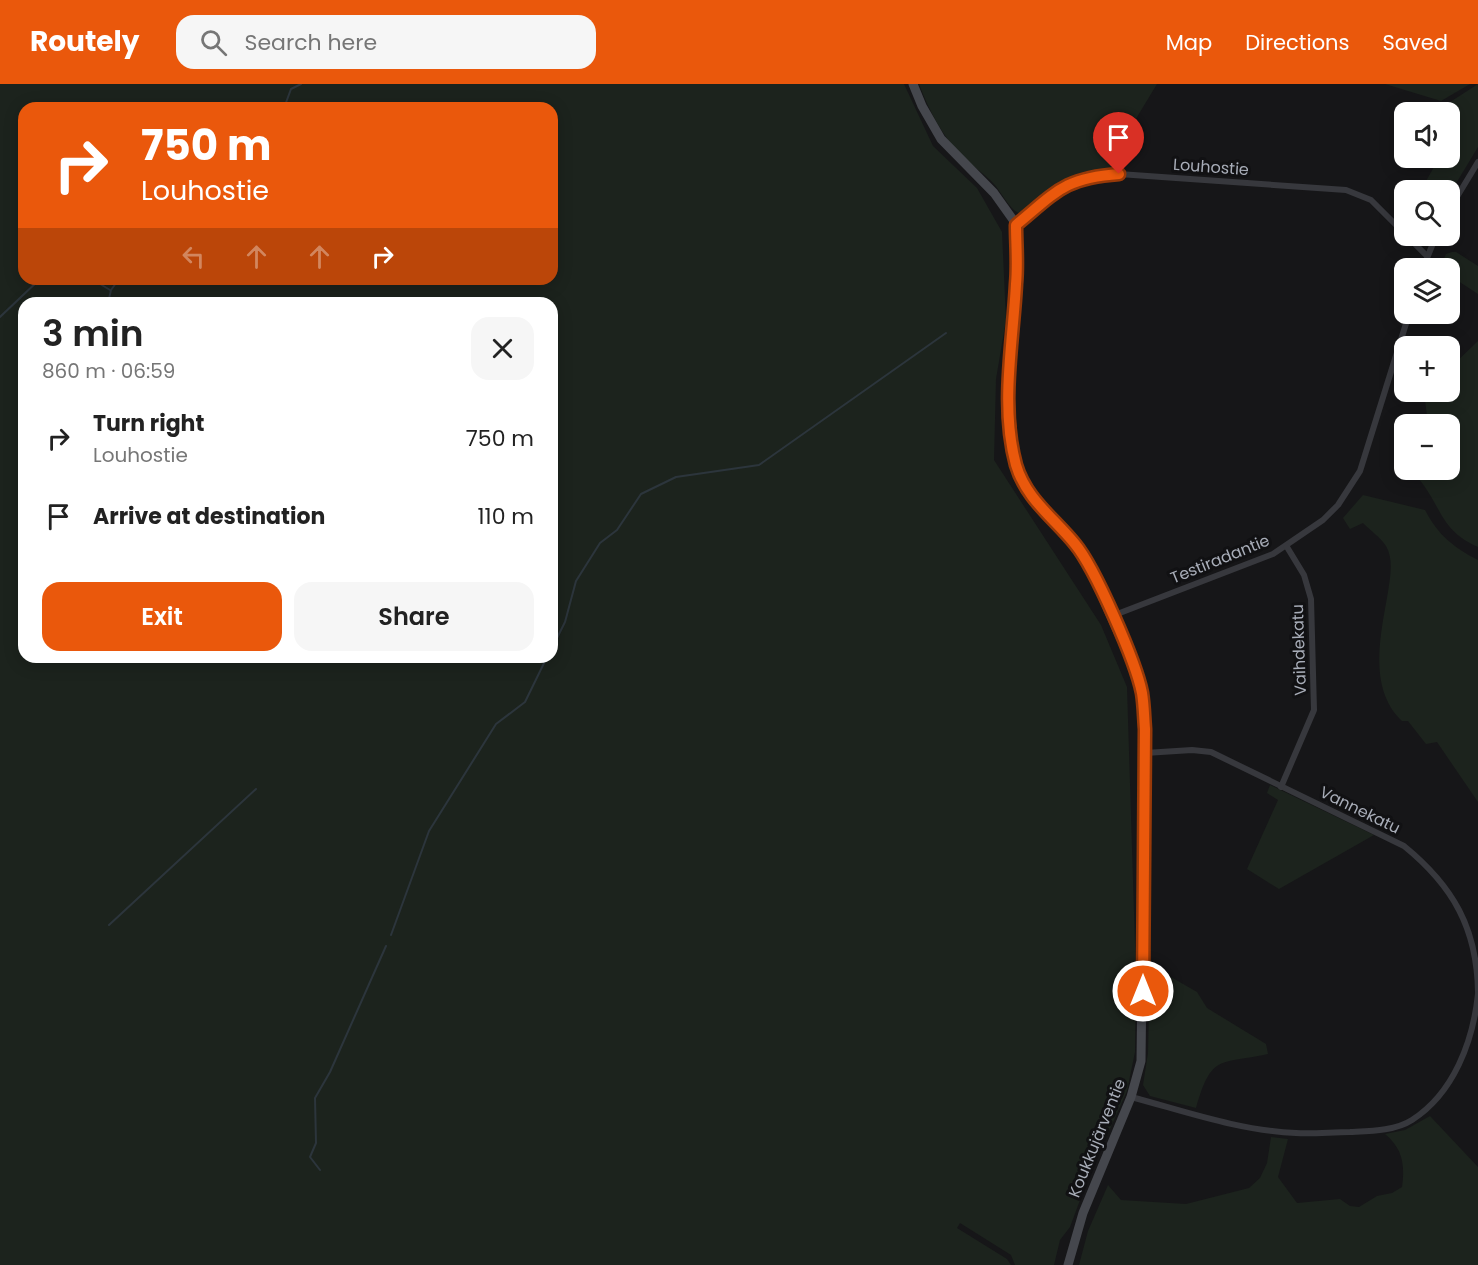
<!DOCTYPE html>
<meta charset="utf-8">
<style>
:root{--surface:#fff;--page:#f6f6f6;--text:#222;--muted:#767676;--accent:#ea580c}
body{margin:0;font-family:Poppins,sans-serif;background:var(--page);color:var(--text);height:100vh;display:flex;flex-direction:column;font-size:22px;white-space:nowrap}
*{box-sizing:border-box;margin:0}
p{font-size:20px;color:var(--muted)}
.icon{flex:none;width:33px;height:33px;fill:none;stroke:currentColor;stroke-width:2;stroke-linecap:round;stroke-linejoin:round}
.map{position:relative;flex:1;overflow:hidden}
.side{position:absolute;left:18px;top:213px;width:540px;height:366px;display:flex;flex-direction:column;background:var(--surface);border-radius:18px;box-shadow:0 3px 15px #0003}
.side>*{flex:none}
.hud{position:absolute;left:18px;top:18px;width:540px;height:183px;border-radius:18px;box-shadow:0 3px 15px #0003;background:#ea580c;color:#fff;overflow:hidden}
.fabs{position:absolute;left:1394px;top:18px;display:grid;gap:12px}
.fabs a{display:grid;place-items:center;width:66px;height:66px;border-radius:12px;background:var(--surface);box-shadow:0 3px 15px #0003;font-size:30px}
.pin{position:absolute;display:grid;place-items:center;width:51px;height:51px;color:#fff;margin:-62px -26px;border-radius:50% 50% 50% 0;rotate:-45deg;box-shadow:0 0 6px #0007}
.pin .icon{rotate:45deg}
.me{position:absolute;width:66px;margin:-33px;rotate:0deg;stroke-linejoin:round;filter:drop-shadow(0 0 4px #0008)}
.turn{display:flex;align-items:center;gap:21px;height:126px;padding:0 24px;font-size:27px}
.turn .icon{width:78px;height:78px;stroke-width:2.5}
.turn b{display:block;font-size:42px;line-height:51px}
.lanes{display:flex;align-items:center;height:57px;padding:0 24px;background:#0003;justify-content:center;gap:30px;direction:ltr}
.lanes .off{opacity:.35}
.round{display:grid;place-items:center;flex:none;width:63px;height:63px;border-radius:18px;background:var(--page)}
.summary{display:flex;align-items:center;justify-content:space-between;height:102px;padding:0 24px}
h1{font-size:36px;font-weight:600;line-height:45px}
.primary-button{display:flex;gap:12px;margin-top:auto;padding:12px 24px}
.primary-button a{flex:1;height:69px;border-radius:18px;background:var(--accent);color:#fff;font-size:24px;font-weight:600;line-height:69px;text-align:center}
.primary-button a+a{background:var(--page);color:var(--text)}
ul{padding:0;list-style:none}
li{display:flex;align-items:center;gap:18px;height:78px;padding:0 24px}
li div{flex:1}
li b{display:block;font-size:22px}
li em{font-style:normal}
header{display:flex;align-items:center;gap:36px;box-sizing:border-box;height:84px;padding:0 30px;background:var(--accent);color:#fff}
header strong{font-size:28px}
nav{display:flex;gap:33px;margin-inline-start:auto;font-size:21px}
.search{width:420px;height:54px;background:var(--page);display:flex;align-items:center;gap:15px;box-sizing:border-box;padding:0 21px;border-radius:18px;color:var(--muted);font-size:22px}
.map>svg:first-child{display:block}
.green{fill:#1c231d;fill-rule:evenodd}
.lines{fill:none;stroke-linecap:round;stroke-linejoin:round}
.stream{stroke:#2c353c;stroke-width:2}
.street{stroke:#37383d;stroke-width:6}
.secondary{stroke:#45474d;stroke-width:9}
.route-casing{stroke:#983908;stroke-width:15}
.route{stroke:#ea580c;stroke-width:10}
.labels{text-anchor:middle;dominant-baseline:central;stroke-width:6;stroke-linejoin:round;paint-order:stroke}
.street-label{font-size:16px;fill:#a8adb8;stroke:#111113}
</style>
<header>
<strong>Routely</strong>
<div class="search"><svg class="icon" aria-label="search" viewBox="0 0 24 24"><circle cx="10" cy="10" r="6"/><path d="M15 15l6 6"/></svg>Search here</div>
<nav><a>Map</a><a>Directions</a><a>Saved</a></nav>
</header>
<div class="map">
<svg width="1478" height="1181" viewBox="0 0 1478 1181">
<rect width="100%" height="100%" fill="#161618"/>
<!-- green -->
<g class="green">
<path d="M 0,0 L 904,0 L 933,62 L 977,104 L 1002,148 L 1006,236 L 996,295 L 994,376 L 1101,541 L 1127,603 L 1136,893 L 1135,968 L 1127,1007 L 1089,1092 L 1070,1143 L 1060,1156 L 1054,1181 L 1015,1181 L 1011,1171 L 960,1139 L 957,1144 L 1007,1175 L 1011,1181 L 0,1181 ZM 24,24 L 552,24 L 552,195 L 24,195 ZM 24,219 L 552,219 L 552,573 L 24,573 Z"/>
<path d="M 919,0 L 1157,0 L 1131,43 L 1114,83 L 1071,94 L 1021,130 C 1010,127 1002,109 994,100 C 984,89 972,82 962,72 C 942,52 929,26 919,0 Z"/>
<polygon points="1385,0 1470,0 1441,17"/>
<polygon points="1478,0 1478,63 1449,111 1449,106 1421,106 1439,74 1449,74 1449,53 1458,35 1444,22"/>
<polygon points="1452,168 1456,168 1478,182 1478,210 1449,191 1449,184 1440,184 1446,170"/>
<path d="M 1478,257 L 1478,463 C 1440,446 1443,425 1419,395 L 1422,386 L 1449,386 L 1449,340 L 1428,340 L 1424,308 L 1449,308 L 1449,285 Z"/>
<path d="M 1363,411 L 1425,426 C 1438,451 1453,463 1478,476 L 1478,718 L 1437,658 L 1426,660 L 1408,637 L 1402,637 C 1367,604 1381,549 1388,508 C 1390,493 1394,476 1386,462 C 1381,454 1370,446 1363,439 L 1350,445 L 1343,434 Z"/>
<polygon points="1270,701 1374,751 1279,805 1247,785 1278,716 1267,709"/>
<path d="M 1150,881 L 1197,908 L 1207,924 L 1266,960 L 1268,970 C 1219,981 1212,969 1196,1024 L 1150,1012 L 1143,1001 L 1148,969 Z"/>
<path d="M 1430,1032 L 1478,1083 L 1478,1181 L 1079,1181 L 1088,1147 L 1108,1101 L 1121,1116 L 1186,1120 L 1249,1104 L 1260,1094 L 1267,1079 L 1271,1053 L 1288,1055 L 1278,1093 L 1297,1119 L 1340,1115 L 1350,1122 L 1359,1123 L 1377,1112 L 1392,1109 L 1402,1103 C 1405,1081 1403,1065 1385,1050 L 1405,1046 Z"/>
</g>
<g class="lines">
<!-- stream -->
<g class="stream">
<polyline points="284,24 291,5 301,0"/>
<polyline points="92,195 110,206"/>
<polyline points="108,219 111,206 119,195"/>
<polyline points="0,233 40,195"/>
<polyline points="552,564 565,538 576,497 600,459 617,446 641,410 676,393 759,381 946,249"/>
<polyline points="109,841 256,705"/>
<polyline points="391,851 429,747 496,640 525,618 547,573"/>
<polyline points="320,1086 310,1073 316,1059 315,1014 330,988 386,862"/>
</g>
<!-- street -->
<g class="street">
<polyline points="1449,126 1478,78"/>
<path d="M 1016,140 C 1056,108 1064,94 1119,90 L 1346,106 L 1371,116 L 1404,149"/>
<polyline points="1407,152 1427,172"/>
<polyline points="1423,184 1436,152"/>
<polyline points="1112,532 1273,470 1323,436 1338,421 1360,387 1409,230"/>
<path d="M 1145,669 L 1192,666 L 1211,668 L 1404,762 C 1453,802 1477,844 1478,908"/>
<polyline points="1281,703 1314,626 1311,515 1304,491 1287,463"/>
<path d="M 1131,1013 C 1184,1027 1240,1047 1296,1049 C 1314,1050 1332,1048 1350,1048 C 1370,1047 1395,1047 1412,1036 C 1454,1009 1473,957 1478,910"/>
</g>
<!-- secondary -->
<polyline class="secondary" points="913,0 922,22 941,55 994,109 1016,140 1017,198 1009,285 1012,359 1016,381 1033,415 1086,476 1139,596 1145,645 1141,977 1131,1013 1083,1129 1068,1181"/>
</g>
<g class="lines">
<defs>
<path id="route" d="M 1119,90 C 1064,94 1056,108 1016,141 C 1016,160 1018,180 1016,200 C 1013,259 1000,322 1016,381 C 1026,415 1054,434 1075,460 C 1095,484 1136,578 1142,609 C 1144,621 1144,633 1145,645 L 1143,907"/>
</defs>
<!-- route casing -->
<use href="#route" class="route-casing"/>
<!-- route -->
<use href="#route" class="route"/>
</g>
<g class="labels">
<!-- street labels -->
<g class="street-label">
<text transform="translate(1211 83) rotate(4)">Louhostie</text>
<text transform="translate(1220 475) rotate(-22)">Testiradantie</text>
<text transform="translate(1299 566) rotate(-92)">Vaihdekatu</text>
<text transform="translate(1360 726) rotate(26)">Vannekatu</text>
<text transform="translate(1097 1054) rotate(-68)">Koukkujärventie</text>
</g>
</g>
</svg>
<div class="fabs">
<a><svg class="icon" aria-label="sound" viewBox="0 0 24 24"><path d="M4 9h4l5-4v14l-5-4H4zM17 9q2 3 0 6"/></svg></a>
<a><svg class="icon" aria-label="search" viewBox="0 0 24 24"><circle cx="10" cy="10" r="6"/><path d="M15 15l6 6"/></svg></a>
<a><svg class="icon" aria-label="layers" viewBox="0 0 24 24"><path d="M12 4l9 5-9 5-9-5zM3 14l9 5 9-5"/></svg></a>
<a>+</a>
<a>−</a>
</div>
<div class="pin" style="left:1119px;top:90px;background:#d93025"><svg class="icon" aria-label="arrive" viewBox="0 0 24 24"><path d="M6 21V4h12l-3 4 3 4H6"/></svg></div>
<svg class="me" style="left:1143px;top:907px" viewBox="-20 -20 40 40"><circle r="17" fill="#ea580c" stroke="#fff" stroke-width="3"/><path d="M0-11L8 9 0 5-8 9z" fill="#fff"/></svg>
<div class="hud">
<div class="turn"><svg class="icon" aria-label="right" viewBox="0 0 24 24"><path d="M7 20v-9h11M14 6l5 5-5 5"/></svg><div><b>750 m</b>Louhostie</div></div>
<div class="lanes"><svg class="icon off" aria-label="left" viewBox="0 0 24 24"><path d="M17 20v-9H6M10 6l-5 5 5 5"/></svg><svg class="icon off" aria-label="ahead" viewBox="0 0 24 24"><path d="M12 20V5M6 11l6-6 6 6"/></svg><svg class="icon off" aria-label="ahead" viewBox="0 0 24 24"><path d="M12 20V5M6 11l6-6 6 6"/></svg><svg class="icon" aria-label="right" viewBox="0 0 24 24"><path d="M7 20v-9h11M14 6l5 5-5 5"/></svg></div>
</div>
<section class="side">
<div class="summary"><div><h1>3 min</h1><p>860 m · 06:59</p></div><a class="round"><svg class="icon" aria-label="close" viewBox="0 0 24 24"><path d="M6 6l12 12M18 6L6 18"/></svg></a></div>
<ul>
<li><svg class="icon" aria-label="right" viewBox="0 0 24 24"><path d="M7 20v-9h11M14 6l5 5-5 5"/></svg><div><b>Turn right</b><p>Louhostie</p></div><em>750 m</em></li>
<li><svg class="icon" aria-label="arrive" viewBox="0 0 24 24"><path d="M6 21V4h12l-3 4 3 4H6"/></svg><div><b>Arrive at destination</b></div><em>110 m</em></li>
</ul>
<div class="primary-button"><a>Exit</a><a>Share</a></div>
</section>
</div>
